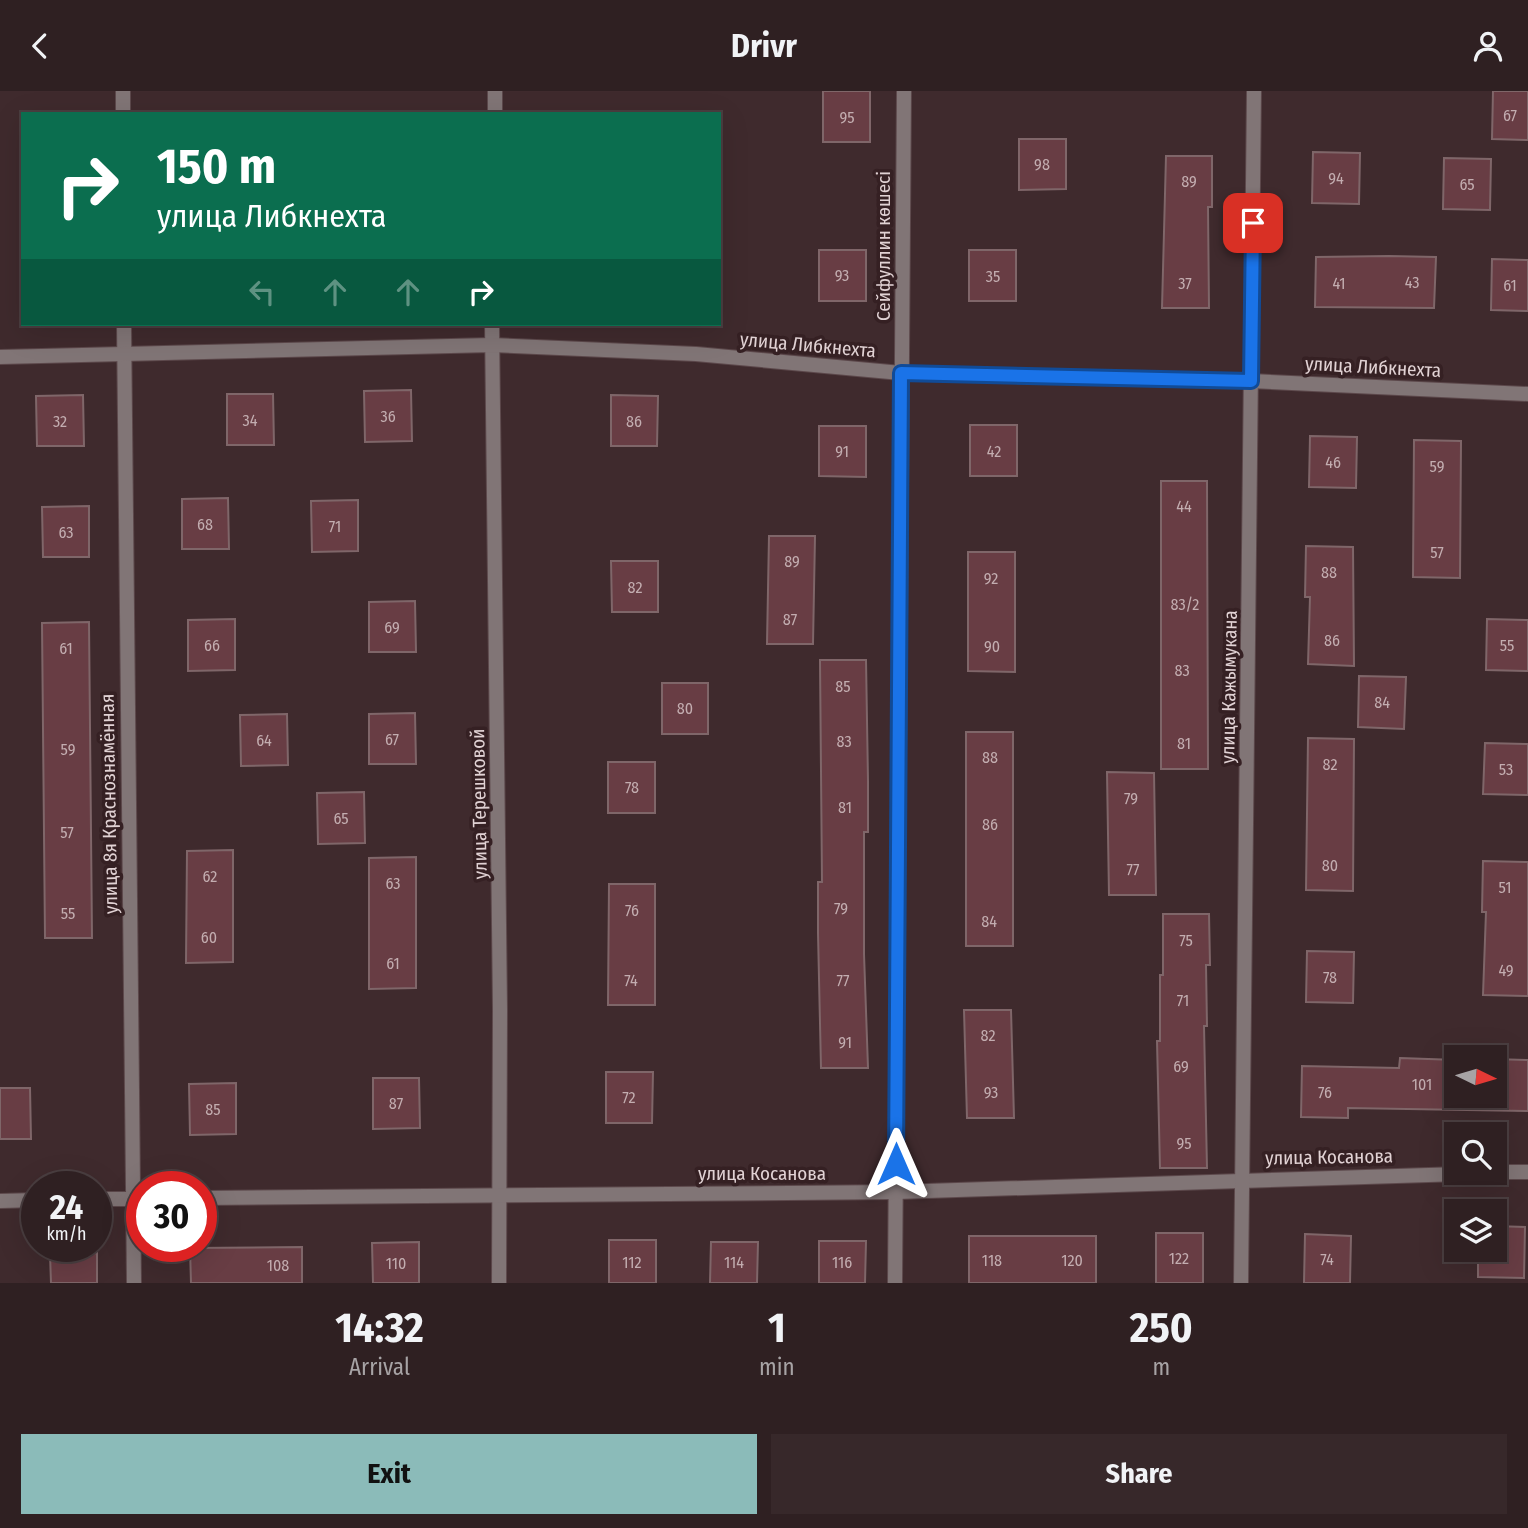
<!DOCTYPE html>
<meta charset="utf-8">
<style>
:root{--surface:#2f2022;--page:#37282a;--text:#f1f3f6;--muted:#a7a3a5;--line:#4a3e40;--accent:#8bbbb9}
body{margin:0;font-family:"Fira Sans Condensed",sans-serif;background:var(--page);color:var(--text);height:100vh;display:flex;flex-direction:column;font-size:26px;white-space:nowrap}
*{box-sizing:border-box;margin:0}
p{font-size:23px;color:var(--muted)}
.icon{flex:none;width:38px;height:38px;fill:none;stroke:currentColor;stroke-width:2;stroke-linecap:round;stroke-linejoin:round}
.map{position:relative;height:1192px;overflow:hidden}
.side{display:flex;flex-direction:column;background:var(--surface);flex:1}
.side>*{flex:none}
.banner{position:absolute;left:21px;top:21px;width:700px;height:214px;border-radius:0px;box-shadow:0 7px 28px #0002,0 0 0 2px var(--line);background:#0b6e4f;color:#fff;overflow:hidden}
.needle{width:46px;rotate:95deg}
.tools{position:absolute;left:1444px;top:954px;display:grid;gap:14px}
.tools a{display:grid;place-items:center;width:63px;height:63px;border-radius:0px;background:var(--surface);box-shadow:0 7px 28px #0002,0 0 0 2px var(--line);font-size:35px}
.speed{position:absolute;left:21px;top:1080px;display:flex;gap:14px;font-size:35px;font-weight:700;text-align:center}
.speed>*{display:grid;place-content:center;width:91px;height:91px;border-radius:50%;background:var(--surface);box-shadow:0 7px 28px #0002,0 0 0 2px var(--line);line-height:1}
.speed small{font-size:18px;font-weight:400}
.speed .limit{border:10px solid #d22;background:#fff;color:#111}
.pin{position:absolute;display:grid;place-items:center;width:60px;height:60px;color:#fff;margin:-30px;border-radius:14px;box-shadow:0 4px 10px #0006}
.me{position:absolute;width:77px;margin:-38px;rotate:0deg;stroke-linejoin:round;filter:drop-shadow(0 0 5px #0008)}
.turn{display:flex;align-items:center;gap:24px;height:147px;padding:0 21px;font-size:32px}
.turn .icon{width:91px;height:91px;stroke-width:2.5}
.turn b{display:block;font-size:49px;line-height:60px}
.lanes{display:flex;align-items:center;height:66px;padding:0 21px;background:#0003;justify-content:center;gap:35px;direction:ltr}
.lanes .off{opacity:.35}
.eta{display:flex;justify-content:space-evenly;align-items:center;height:119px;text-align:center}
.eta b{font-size:42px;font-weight:700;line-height:49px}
.primary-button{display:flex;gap:14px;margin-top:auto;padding:14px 21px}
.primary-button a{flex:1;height:80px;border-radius:0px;background:var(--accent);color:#111;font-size:28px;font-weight:700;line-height:80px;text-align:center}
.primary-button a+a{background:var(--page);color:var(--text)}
header{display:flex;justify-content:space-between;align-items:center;height:91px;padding:0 21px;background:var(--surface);font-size:32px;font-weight:700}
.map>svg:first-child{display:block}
.building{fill:#683d44;stroke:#7f6669;stroke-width:2}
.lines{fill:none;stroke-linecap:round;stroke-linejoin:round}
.street-casing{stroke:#5c484b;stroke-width:16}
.street{stroke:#817576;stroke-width:14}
.route-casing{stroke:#114b97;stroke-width:18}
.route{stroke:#1a73e8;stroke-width:12}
.labels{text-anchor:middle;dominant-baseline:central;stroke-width:7;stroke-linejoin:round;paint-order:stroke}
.number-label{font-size:16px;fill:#c3adb0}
.street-label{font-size:19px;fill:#e1d2d4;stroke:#352023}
</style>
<header><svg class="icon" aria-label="back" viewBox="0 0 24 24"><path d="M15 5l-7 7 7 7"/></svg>Drivr<svg class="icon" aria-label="person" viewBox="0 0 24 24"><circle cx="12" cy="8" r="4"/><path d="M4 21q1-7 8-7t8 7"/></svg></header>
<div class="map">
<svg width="1528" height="1192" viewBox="0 0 1528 1192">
<rect width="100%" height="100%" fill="#3f2a2d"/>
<!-- building -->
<g class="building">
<rect x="823" y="0" width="47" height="51"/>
<polygon points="1493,0 1528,0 1528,49 1492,48"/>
<polygon points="1019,48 1066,48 1066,98 1019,99"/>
<polygon points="1313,61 1360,62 1359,113 1312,112"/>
<polygon points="1166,65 1212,65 1212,116 1208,116 1209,217 1162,217"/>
<polygon points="1444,67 1491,68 1490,119 1443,118"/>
<rect x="819" y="159" width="47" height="51"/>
<rect x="969" y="159" width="47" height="51"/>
<polygon points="1389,165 1436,166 1434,217 1315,216 1316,166"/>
<polygon points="1492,168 1528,169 1528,220 1491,219"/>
<polygon points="411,299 412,350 365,351 364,300"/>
<polygon points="227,303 273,303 274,354 227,354"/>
<polygon points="83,304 84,355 37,355 36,305"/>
<polygon points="611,304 658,305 657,355 611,355"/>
<rect x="970" y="334" width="47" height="51"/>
<polygon points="819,335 866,335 866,386 819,385"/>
<polygon points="1310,345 1357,346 1356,397 1309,396"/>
<polygon points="1414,349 1461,350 1460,487 1413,486"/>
<polygon points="1161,390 1207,390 1208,678 1161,678"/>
<polygon points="228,407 229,458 182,458 182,408"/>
<polygon points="358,409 358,460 312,461 311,410"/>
<polygon points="89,415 89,466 43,466 42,416"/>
<polygon points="769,445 815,445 813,553 767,553"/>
<polygon points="1306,455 1353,456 1354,575 1308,573 1310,506 1305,506"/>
<polygon points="968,461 1015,461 1015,581 968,580"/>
<polygon points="611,470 658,470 658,521 612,521"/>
<polygon points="415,510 416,561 369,561 369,511"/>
<polygon points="235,528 235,579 188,580 188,529"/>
<polygon points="1487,528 1528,529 1528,580 1486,579"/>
<polygon points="89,531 92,847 45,847 42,532"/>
<polygon points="820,569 866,569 868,690 868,741 864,741 864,863 868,977 821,977 818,842 818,791 822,791"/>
<polygon points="1359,585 1406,586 1404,638 1358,636"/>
<rect x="662" y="592" width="46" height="51"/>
<polygon points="415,622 416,673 369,673 369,623"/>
<polygon points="287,623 288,674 241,675 240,624"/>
<rect x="966" y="641" width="47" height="214"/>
<polygon points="1308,647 1354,648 1353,800 1306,799"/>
<polygon points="1485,652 1528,653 1528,704 1483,703"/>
<rect x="608" y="671" width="47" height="51"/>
<polygon points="1107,681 1154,682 1156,804 1109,804"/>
<polygon points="364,701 365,752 318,753 317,702"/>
<polygon points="233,759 233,871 186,872 187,760"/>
<polygon points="416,766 416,897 369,898 369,767"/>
<polygon points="1483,770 1528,771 1528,905 1483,904 1486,821 1482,821"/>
<polygon points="609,793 655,793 655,914 608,914"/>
<polygon points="1163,823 1209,823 1210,874 1206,874 1207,935 1204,935 1207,1077 1160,1077 1157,950 1160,950 1160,884 1163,884"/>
<polygon points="1307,860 1354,861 1353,912 1306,911"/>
<polygon points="964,919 1011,919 1014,1027 967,1027"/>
<polygon points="1400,967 1456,969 1456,1004 1494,1004 1494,968 1528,969 1528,1020 1348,1017 1348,1027 1301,1026 1302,975 1399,977"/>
<polygon points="606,981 653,981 652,1032 606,1032"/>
<polygon points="373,987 419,987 420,1037 373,1038"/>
<polygon points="236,992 236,1043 190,1044 189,993"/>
<polygon points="0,997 30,997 31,1048 0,1048"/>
<polygon points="1494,1135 1525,1136 1524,1187 1478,1186 1478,1158 1494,1158"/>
<rect x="1156" y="1142" width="47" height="50"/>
<polygon points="1305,1143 1351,1145 1350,1192 1304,1192"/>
<rect x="969" y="1145" width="127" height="47"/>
<rect x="609" y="1149" width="47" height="43"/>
<polygon points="819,1150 866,1150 865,1192 819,1192"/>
<polygon points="419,1151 419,1192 373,1192 372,1152"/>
<polygon points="711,1151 758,1151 757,1192 710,1192"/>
<polygon points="302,1156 302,1192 191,1192 190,1157"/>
<polygon points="97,1162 97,1192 51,1192 50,1163"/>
</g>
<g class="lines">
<defs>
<g id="street">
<polyline points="123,0 123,23"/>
<polyline points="495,23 495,0"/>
<polyline points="124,233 134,1192"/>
<polyline points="492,233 500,919 499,1192"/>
<polyline points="0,266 492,254 696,263 901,282 1251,290 1528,303"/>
<polyline points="1494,1081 1528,1081"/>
<polyline points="201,1107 896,1101 1492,1082"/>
<polyline points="96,1108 140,1108"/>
<polyline points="0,1110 37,1109"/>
<polyline points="895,1192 904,0"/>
<polyline points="1241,1192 1254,0"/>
</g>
</defs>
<!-- street casing -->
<use href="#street" class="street-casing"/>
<!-- street -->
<use href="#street" class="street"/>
</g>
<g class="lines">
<defs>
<polyline id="route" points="896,1073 901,282 1251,290 1253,132"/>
</defs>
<!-- route casing -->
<use href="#route" class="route-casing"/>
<!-- route -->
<use href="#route" class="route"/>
</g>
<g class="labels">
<!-- number labels -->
<g class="number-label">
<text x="1510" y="24">67</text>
<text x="847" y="26">95</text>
<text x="1042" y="73">98</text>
<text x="1336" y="87">94</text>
<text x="1189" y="90">89</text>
<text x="1467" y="93">65</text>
<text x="842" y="184">93</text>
<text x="993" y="185">35</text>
<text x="1412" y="191">43</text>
<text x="1185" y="192">37</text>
<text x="1339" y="192">41</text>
<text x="1510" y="194">61</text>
<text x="388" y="325">36</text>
<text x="250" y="329">34</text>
<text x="60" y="330">32</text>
<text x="634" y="330">86</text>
<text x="842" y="360">91</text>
<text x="994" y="360">42</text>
<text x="1333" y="371">46</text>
<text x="1437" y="375">59</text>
<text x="1184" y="415">44</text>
<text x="205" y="433">68</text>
<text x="335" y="435">71</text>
<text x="66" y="441">63</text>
<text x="1437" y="461">57</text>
<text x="792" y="470">89</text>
<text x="1329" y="481">88</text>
<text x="991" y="487">92</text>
<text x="635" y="496">82</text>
<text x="1185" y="513">83/2</text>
<text x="790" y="528">87</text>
<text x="392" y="536">69</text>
<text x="1332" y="549">86</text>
<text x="212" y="554">66</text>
<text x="1507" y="554">55</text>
<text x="992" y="555">90</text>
<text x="66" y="557">61</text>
<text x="1182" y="579">83</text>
<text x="843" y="595">85</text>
<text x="1382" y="611">84</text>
<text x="685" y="617">80</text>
<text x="392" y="648">67</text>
<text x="264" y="649">64</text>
<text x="844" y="650">83</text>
<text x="1184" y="652">81</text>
<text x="68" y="658">59</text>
<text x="990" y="666">88</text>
<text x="1330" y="673">82</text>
<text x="1506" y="678">53</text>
<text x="632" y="696">78</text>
<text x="1131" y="707">79</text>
<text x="845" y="716">81</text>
<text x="341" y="727">65</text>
<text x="990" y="733">86</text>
<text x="67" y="741">57</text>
<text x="1330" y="774">80</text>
<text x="1133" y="778">77</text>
<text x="210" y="785">62</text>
<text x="393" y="792">63</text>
<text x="1505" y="796">51</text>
<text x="841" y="817">79</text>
<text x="632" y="819">76</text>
<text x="68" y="822">55</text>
<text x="989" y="830">84</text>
<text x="209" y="846">60</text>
<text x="1186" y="849">75</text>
<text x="393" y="872">61</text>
<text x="1506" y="879">49</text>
<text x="1330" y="886">78</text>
<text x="631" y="889">74</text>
<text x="843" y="889">77</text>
<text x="1183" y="909">71</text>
<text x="988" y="944">82</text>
<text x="845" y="951">91</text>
<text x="1181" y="975">69</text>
<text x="1422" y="993">101</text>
<text x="991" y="1001">93</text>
<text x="1325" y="1001">76</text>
<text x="629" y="1006">72</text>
<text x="396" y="1012">87</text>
<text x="213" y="1018">85</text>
<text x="1184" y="1052">95</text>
<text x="1179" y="1167">122</text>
<text x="1327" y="1168">74</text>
<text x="992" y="1169">118</text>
<text x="1072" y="1169">120</text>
<text x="632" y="1171">112</text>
<text x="734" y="1171">114</text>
<text x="842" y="1171">116</text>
<text x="396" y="1172">110</text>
<text x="278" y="1174">108</text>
</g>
<!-- street labels -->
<g class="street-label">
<text transform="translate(883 155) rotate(-90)">Сейфуллин көшесі</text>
<text transform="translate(808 254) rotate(5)">улица Либкнехта</text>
<text transform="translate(1373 276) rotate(3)">улица Либкнехта</text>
<text transform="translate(1229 596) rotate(-89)">улица Кажымукана</text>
<text transform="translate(109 713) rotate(-91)">улица 8я Краснознамённая</text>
<text transform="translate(479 713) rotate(-91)">улица Терешковой</text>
<text transform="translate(1329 1066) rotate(-1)">улица Косанова</text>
<text x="762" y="1082">улица Косанова</text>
</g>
</g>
</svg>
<div class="tools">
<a><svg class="needle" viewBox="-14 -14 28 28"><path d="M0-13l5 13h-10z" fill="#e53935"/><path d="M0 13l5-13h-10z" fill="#a7a3a5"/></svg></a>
<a><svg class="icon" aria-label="search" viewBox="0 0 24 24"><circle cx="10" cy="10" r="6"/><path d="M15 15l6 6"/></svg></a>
<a><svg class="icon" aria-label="layers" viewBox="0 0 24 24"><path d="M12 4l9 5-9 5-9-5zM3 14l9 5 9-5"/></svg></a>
</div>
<div class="speed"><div>24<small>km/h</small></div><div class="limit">30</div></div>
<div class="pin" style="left:1253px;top:132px;background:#d93025"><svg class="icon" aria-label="arrive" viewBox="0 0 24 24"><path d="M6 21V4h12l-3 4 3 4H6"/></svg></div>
<svg class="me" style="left:896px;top:1073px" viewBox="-20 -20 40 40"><path d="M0-17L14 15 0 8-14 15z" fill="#1a73e8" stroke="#fff" stroke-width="4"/></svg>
<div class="banner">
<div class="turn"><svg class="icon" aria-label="right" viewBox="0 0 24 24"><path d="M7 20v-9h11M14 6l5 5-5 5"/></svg><div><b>150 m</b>улица Либкнехта</div></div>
<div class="lanes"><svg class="icon off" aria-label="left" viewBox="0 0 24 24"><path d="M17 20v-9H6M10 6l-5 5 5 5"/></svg><svg class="icon off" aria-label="ahead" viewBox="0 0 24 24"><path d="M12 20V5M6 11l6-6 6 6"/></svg><svg class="icon off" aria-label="ahead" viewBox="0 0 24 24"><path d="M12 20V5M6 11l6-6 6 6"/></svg><svg class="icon" aria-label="right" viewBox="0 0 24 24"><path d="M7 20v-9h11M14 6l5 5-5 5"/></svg></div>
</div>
</div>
<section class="side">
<div class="eta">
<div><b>14:32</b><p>Arrival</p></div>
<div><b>1</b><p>min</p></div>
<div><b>250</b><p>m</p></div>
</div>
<div class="primary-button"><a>Exit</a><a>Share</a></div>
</section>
